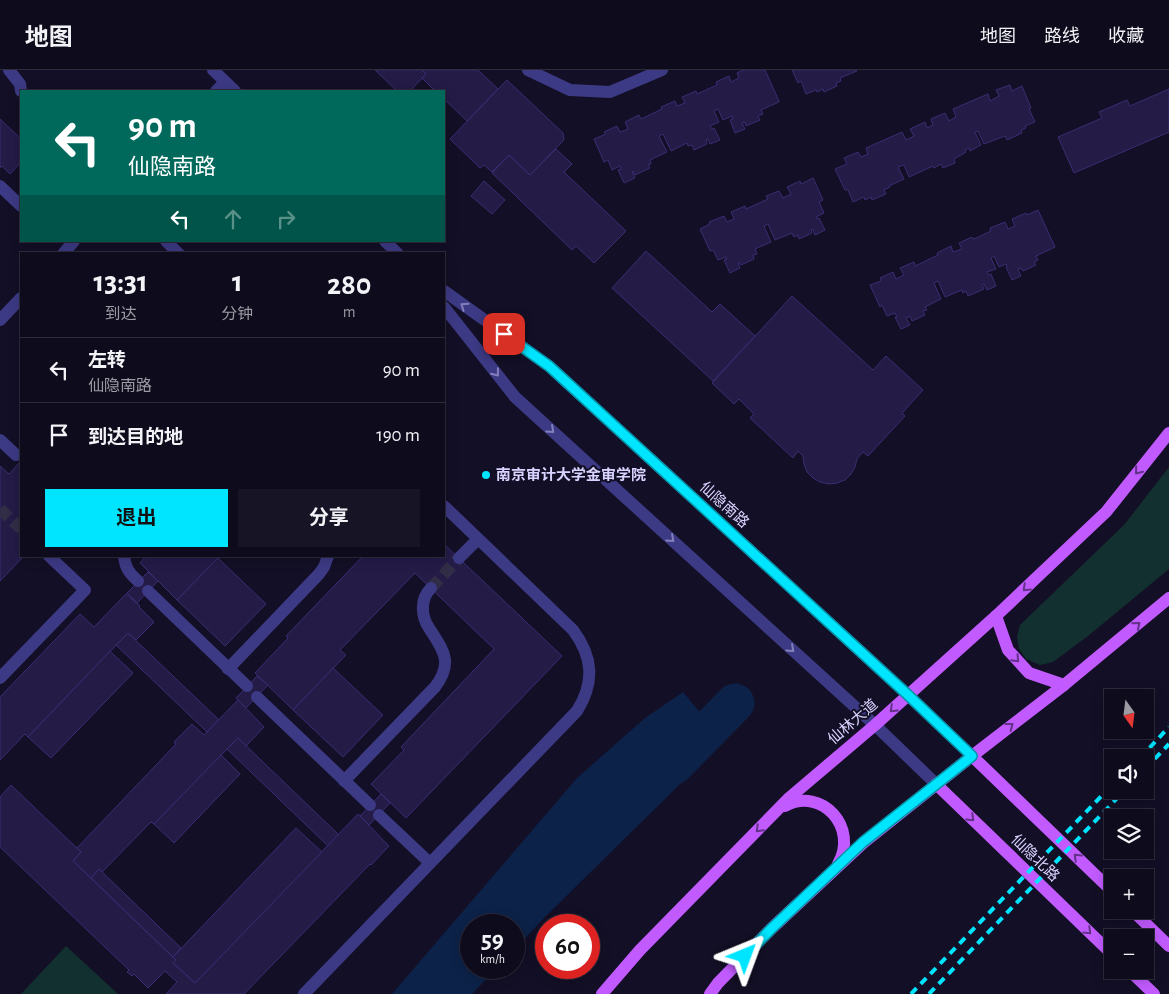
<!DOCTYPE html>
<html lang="zh">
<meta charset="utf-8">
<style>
:root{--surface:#0e0b1c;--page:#171425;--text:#f1f3f6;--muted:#9b9ba3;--line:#2e2b3b;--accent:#00e5ff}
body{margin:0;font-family:"Alegreya Sans","Noto Sans SC",sans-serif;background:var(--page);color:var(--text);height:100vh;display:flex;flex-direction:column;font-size:19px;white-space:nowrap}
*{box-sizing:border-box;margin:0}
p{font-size:16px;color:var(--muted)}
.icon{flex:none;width:28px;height:28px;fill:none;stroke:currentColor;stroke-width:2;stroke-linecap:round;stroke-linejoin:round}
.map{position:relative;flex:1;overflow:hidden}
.sheet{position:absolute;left:20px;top:182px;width:425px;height:305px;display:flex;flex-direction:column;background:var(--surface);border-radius:0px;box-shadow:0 2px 12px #0003,0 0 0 1px var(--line)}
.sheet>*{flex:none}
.hud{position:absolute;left:20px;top:20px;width:425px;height:152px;border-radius:0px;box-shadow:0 2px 12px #0003,0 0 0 1px var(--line);background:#00695c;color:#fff;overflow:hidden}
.needle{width:32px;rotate:166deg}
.buttons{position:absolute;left:1104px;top:619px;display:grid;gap:10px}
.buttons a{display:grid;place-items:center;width:50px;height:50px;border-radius:0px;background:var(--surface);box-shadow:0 2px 12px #0003,0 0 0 1px var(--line);font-size:25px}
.speed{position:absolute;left:460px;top:844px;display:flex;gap:10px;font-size:25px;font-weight:700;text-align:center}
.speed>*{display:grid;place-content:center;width:65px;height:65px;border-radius:50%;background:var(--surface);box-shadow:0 2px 12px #0003,0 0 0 1px var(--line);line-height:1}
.speed small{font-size:12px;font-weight:400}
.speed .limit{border:8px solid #d22;background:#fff;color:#111}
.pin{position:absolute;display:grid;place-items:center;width:42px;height:42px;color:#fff;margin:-21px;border-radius:10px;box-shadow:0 2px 8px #0006}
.me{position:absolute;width:55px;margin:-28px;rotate:44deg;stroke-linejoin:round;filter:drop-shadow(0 0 4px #0008)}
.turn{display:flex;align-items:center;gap:18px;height:105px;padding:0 25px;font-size:22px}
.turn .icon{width:65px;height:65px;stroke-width:2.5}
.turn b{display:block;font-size:35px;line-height:42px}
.lanes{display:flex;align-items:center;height:48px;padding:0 25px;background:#0003;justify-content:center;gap:25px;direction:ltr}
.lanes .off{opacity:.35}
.eta{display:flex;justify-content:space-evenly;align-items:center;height:85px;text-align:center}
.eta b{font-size:30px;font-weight:700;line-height:35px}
.primary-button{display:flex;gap:10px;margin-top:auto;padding:10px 25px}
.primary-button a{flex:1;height:58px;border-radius:0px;background:var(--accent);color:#111;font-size:20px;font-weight:700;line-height:58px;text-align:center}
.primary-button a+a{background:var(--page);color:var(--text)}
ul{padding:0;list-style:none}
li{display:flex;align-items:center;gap:15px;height:65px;padding:0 25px;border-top:1px solid var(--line)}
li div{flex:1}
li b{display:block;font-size:19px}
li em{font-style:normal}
header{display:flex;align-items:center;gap:30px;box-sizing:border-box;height:70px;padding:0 25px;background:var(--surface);border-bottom:1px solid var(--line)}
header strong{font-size:24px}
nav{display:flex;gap:28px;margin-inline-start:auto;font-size:18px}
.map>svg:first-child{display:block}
.green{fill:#12302f}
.water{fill:#0c2248}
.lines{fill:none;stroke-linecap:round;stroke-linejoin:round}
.river{stroke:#0c2248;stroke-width:39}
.building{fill:#241b47;stroke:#3b2d73}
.minor-tunnel{stroke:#312d47;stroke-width:12;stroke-dasharray:12 6;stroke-linecap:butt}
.minor{stroke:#3d3a85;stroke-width:12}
.major{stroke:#c25bff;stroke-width:12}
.rail{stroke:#00e5ff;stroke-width:4;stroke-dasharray:8 6;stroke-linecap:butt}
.oneway{stroke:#837fbc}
.oneway2{stroke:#623188}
.route-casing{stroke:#0095a6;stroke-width:12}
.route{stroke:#00e5ff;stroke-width:9}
.poi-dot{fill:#00e5ff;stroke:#130f26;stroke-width:2}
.labels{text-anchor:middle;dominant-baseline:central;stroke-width:4;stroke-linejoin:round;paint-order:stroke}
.poi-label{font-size:15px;font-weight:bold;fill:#d9d4ff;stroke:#130f26;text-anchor:start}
.street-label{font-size:15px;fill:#d9d4ff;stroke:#130f26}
</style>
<header>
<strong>地图</strong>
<nav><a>地图</a><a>路线</a><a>收藏</a></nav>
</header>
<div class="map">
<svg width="1169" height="924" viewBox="0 0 1169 924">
<rect width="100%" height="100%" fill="#130f26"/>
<!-- green -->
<g class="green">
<polygon points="1169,397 1169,499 1088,566 1053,592 1040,595 1026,589 1019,579 1017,567 1020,555 1124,455"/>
<polygon points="66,876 118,924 21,924"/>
</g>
<!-- water -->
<polygon class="water" points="683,622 724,671 546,846 514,880 514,855 471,855 471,898 497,898 472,924 392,924 577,708 645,648"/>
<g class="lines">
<!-- river -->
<polyline class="river" points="674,695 735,633"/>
</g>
<!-- building -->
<g class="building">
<polygon points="375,0 422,0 426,4 410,21 397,21"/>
<polygon points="422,0 478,0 498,19 467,51 444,29 444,21 435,21 422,8 426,4"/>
<polygon points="743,0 765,0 779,31 779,32 761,40 763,44 758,46 760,50 746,56 745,52 742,53 745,59 735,63 730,50 733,49 732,46 723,50 718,39 714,41 719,52 710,56 712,59 714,58 720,70 710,74 708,69 706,70 707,74 694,80 692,75 688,76 687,73 671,81 663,64 659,66 667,82 650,90 651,94 648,95 650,98 635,105 633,101 632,102 635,108 624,113 618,100 621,99 620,96 612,100 608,90 604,92 594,69 606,64 604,62 617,56 620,62 628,59 625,52 639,45 641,49 662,39 661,37 675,31 677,36 685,33 682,27 696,21 697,24 717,15 716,12 729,6 731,12 739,8 737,3"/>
<polygon points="792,0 856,0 857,1 840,8 841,11 836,13 837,16 824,22 823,19 817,22 816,20 806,24 801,11 798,13"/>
<polygon points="507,10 563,63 564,70 530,105 509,85 492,102 484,95 480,98 450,69"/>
<polygon points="1010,15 1012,21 1022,16 1031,38 1029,39 1035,52 1025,56 1026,58 1021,60 1022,63 1007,70 1005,66 984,74 978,61 975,62 981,75 970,81 969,78 965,80 966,82 954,89 955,93 943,98 941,94 934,98 933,96 909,107 904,95 898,97 904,109 889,116 890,117 884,120 886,124 872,130 871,127 865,130 864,127 853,132 848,120 845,120 835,99 847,94 844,88 858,82 861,87 868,84 866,78 902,62 906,70 914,66 910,59 925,52 927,58 933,55 931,49 945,43 949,51 956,47 953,39 988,24 990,31 999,26 996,20"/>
<polygon points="1169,19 1169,62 1074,103 1058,67 1102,48 1099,42 1127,30 1130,36"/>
<polygon points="0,49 21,69 21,92 10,104 2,96 0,98"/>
<polygon points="556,79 572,94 564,102 626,161 594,193 576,176 572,180 492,103 509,85 530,105"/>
<polygon points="813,108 823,130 819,132 824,143 816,147 817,149 819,148 825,160 815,165 813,159 811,160 812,163 799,169 798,165 794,167 792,163 775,170 768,154 764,156 771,172 755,179 757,184 753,185 754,189 741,195 739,192 738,193 740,198 730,203 724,190 727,189 726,187 718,190 713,180 710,181 700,159 710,154 709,152 724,146 727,152 734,149 731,142 745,136 746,139 768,129 766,126 779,121 783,128 791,124 787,117 800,111 801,114"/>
<polygon points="484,111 505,130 492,144 471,126"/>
<polygon points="1038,140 1055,177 1036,186 1038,190 1034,192 1036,195 1023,201 1021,198 1018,199 1021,206 1012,210 1006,197 1007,196 1006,194 999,197 994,186 991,188 996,199 987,202 989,205 991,204 996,216 987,220 984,214 982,215 984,219 968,226 966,221 963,223 962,220 945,227 938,211 934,213 941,229 925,237 927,240 923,241 925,245 912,251 910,246 906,248 910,255 901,259 895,247 897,247 895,243 887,246 882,235 880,237 870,215 881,211 880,208 893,202 896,209 904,205 900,198 914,192 915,196 938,185 937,183 951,176 953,182 962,179 959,173 972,167 974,169 991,161 990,158 1005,152 1008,159 1015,156 1012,149 1026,143 1027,145"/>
<polygon points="646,181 712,242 720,234 755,266 713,311 612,218"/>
<polygon points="792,226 873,300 886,286 923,320 902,343 905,346 868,386 863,382 857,389 855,397 851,404 845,410 837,413 829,414 820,412 813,408 807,402 804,394 803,386 798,381 793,388 750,348 754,344 739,329 734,334 712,313"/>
<polygon points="21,391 21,486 24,486 0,511 0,396 9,404"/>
<polygon points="444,474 562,586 406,748 371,714 404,680 401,677 494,579 415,503 340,580 346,585 293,640 255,603 288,568 286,566 363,486 444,486"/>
<polygon points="146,486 220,486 177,530 140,493"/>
<polygon points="218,488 266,534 225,576 177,530"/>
<polygon points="148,502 158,511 137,533 127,523"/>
<polygon points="126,524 140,536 139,537 154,552 136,570 128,563 28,667 25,664 0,690 0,627 80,544 94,557"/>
<polygon points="128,563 219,650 207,662 116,575"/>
<polygon points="110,581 133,603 51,688 28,667"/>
<polygon points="333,598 383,645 343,687 293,640"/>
<polygon points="257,606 268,615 246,638 236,628"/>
<polygon points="238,630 264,657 246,676 238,668 154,754 151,752 102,802 99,799 91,808 73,791 81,782 77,778 176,674 174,672 192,654 204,665"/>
<polygon points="238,668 339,765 328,776 227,679"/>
<polygon points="221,685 240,704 174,773 154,754"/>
<polygon points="11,715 81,782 73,791 176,890 173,893 195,913 358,744 389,776 371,795 370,794 244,924 166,924 177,912 165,901 148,918 134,904 132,906 127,902 129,900 0,777 0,727"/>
<polygon points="381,724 390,733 369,755 360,746"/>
<polygon points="296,758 322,782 195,913 173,893 176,890 173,887"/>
<polygon points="99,799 181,878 173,887 91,808"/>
</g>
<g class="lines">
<!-- minor-tunnel -->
<g class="minor-tunnel">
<polyline points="0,439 21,459"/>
<polyline points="431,518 459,488"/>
</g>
<!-- minor -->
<g class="minor">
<polyline points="9,0 20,14 21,21"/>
<polyline points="213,0 235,21"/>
<polyline points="528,0 570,20 610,22 662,0"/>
<polyline points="216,21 225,12"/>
<polyline points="0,116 21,136"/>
<polyline points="166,171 179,184"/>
<polyline points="385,171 398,184"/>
<polyline points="63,184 74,171"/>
<polyline points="444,221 549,296 908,625 972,686"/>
<polyline points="444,237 515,327 875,655 936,714"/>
<polyline points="0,250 21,228"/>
<polyline points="0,370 16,385"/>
<path d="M 124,486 C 125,498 130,504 138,511"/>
<polyline points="459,488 478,469"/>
<polyline points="148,521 247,616"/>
<polyline points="228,599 319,504 324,497 328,486"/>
<polyline points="0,608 85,520 49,486"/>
<polyline points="257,627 370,735"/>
<path d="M 344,711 L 435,617 C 454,592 443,580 429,558 C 421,546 420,529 431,518"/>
<polyline points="379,745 430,793"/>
<path d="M 304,924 L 577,641 C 595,612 593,587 573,560 L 444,436"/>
</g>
<!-- major -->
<g class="major">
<polyline points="996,546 1008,580 1029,603 1064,615"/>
<polyline points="972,686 1112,821"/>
<polyline points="936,714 1112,884"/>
<path d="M 785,736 C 822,716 859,758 838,794"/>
<polyline points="1132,840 1169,876"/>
<polyline points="1129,900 1154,924"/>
<polyline points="602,924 640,880 789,728 875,655 996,546 1106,442 1169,363"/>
<polyline points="710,924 718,913 771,859 863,773 972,686 1064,615 1169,528"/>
</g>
<!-- rail -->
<g class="rail">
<polyline points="1140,688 1169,657"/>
<polyline points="1145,699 1169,674"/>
<polyline points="911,924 1112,715"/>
<polyline points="929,924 1125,720"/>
</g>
</g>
<!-- one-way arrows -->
<defs><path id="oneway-chevron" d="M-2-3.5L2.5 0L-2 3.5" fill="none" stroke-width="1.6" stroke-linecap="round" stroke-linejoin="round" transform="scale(1.25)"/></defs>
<g class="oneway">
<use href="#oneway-chevron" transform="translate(464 236) rotate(-145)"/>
<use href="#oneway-chevron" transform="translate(496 303) rotate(52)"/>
<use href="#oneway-chevron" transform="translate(551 360) rotate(42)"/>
<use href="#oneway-chevron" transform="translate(671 469) rotate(42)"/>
<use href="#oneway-chevron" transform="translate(791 579) rotate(42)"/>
</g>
<g class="oneway2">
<use href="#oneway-chevron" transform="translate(1138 401) rotate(129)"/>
<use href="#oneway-chevron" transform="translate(1026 518) rotate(136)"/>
<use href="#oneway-chevron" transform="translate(1137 555) rotate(-40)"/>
<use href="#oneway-chevron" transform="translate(1016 589) rotate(47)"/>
<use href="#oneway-chevron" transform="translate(893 639) rotate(137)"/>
<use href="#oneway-chevron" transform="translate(1010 656) rotate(-37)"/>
<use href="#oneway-chevron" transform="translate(971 748) rotate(44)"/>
<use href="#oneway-chevron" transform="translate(759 759) rotate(135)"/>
<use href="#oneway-chevron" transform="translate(1077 787) rotate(-136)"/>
<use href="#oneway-chevron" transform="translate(1088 861) rotate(44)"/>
</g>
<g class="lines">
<defs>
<polyline id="route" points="504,264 549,296 908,625 972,686 863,772 771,859 745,886"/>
</defs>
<!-- route casing -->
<use href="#route" class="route-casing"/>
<!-- route -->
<use href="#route" class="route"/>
</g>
<!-- markers -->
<circle class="poi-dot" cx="486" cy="405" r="5"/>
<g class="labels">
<!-- poi labels -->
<g class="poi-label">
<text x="496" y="405">南京审计大学金审学院</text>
</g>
<!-- street labels -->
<g class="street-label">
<text transform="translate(724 435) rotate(42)">仙隐南路</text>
<text transform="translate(853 652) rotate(-41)">仙林大道</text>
<text transform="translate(1035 788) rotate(44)">仙隐北路</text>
</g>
</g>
</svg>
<div class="buttons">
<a><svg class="needle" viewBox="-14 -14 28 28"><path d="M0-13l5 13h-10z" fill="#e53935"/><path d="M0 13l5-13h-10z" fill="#9b9ba3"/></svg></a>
<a><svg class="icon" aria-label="sound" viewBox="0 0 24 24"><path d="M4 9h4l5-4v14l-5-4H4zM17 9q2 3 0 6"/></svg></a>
<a><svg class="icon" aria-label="layers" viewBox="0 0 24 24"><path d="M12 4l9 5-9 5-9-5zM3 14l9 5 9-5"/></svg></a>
<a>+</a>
<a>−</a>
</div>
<div class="speed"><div>59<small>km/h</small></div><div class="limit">60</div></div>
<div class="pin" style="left:504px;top:264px;background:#d93025"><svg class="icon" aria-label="arrive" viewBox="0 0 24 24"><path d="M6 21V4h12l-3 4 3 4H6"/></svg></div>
<svg class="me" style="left:745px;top:886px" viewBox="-20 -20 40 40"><path d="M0-17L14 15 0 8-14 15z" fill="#00e5ff" stroke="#fff" stroke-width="4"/></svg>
<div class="hud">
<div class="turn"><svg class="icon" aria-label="left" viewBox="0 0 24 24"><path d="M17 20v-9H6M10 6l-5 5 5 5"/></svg><div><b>90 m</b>仙隐南路</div></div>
<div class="lanes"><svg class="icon" aria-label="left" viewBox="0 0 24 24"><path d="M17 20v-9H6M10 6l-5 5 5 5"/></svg><svg class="icon off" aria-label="ahead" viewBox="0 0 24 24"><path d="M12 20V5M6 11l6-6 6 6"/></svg><svg class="icon off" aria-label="right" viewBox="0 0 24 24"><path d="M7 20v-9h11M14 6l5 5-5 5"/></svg></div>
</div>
<section class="sheet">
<div class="eta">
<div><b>13:31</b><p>到达</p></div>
<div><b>1</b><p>分钟</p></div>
<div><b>280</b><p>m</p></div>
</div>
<ul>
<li><svg class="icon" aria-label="left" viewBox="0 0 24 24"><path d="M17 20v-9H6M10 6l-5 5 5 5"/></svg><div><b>左转</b><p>仙隐南路</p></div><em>90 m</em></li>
<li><svg class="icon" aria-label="arrive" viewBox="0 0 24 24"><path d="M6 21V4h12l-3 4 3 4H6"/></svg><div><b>到达目的地</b></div><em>190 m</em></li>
</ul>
<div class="primary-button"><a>退出</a><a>分享</a></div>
</section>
</div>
